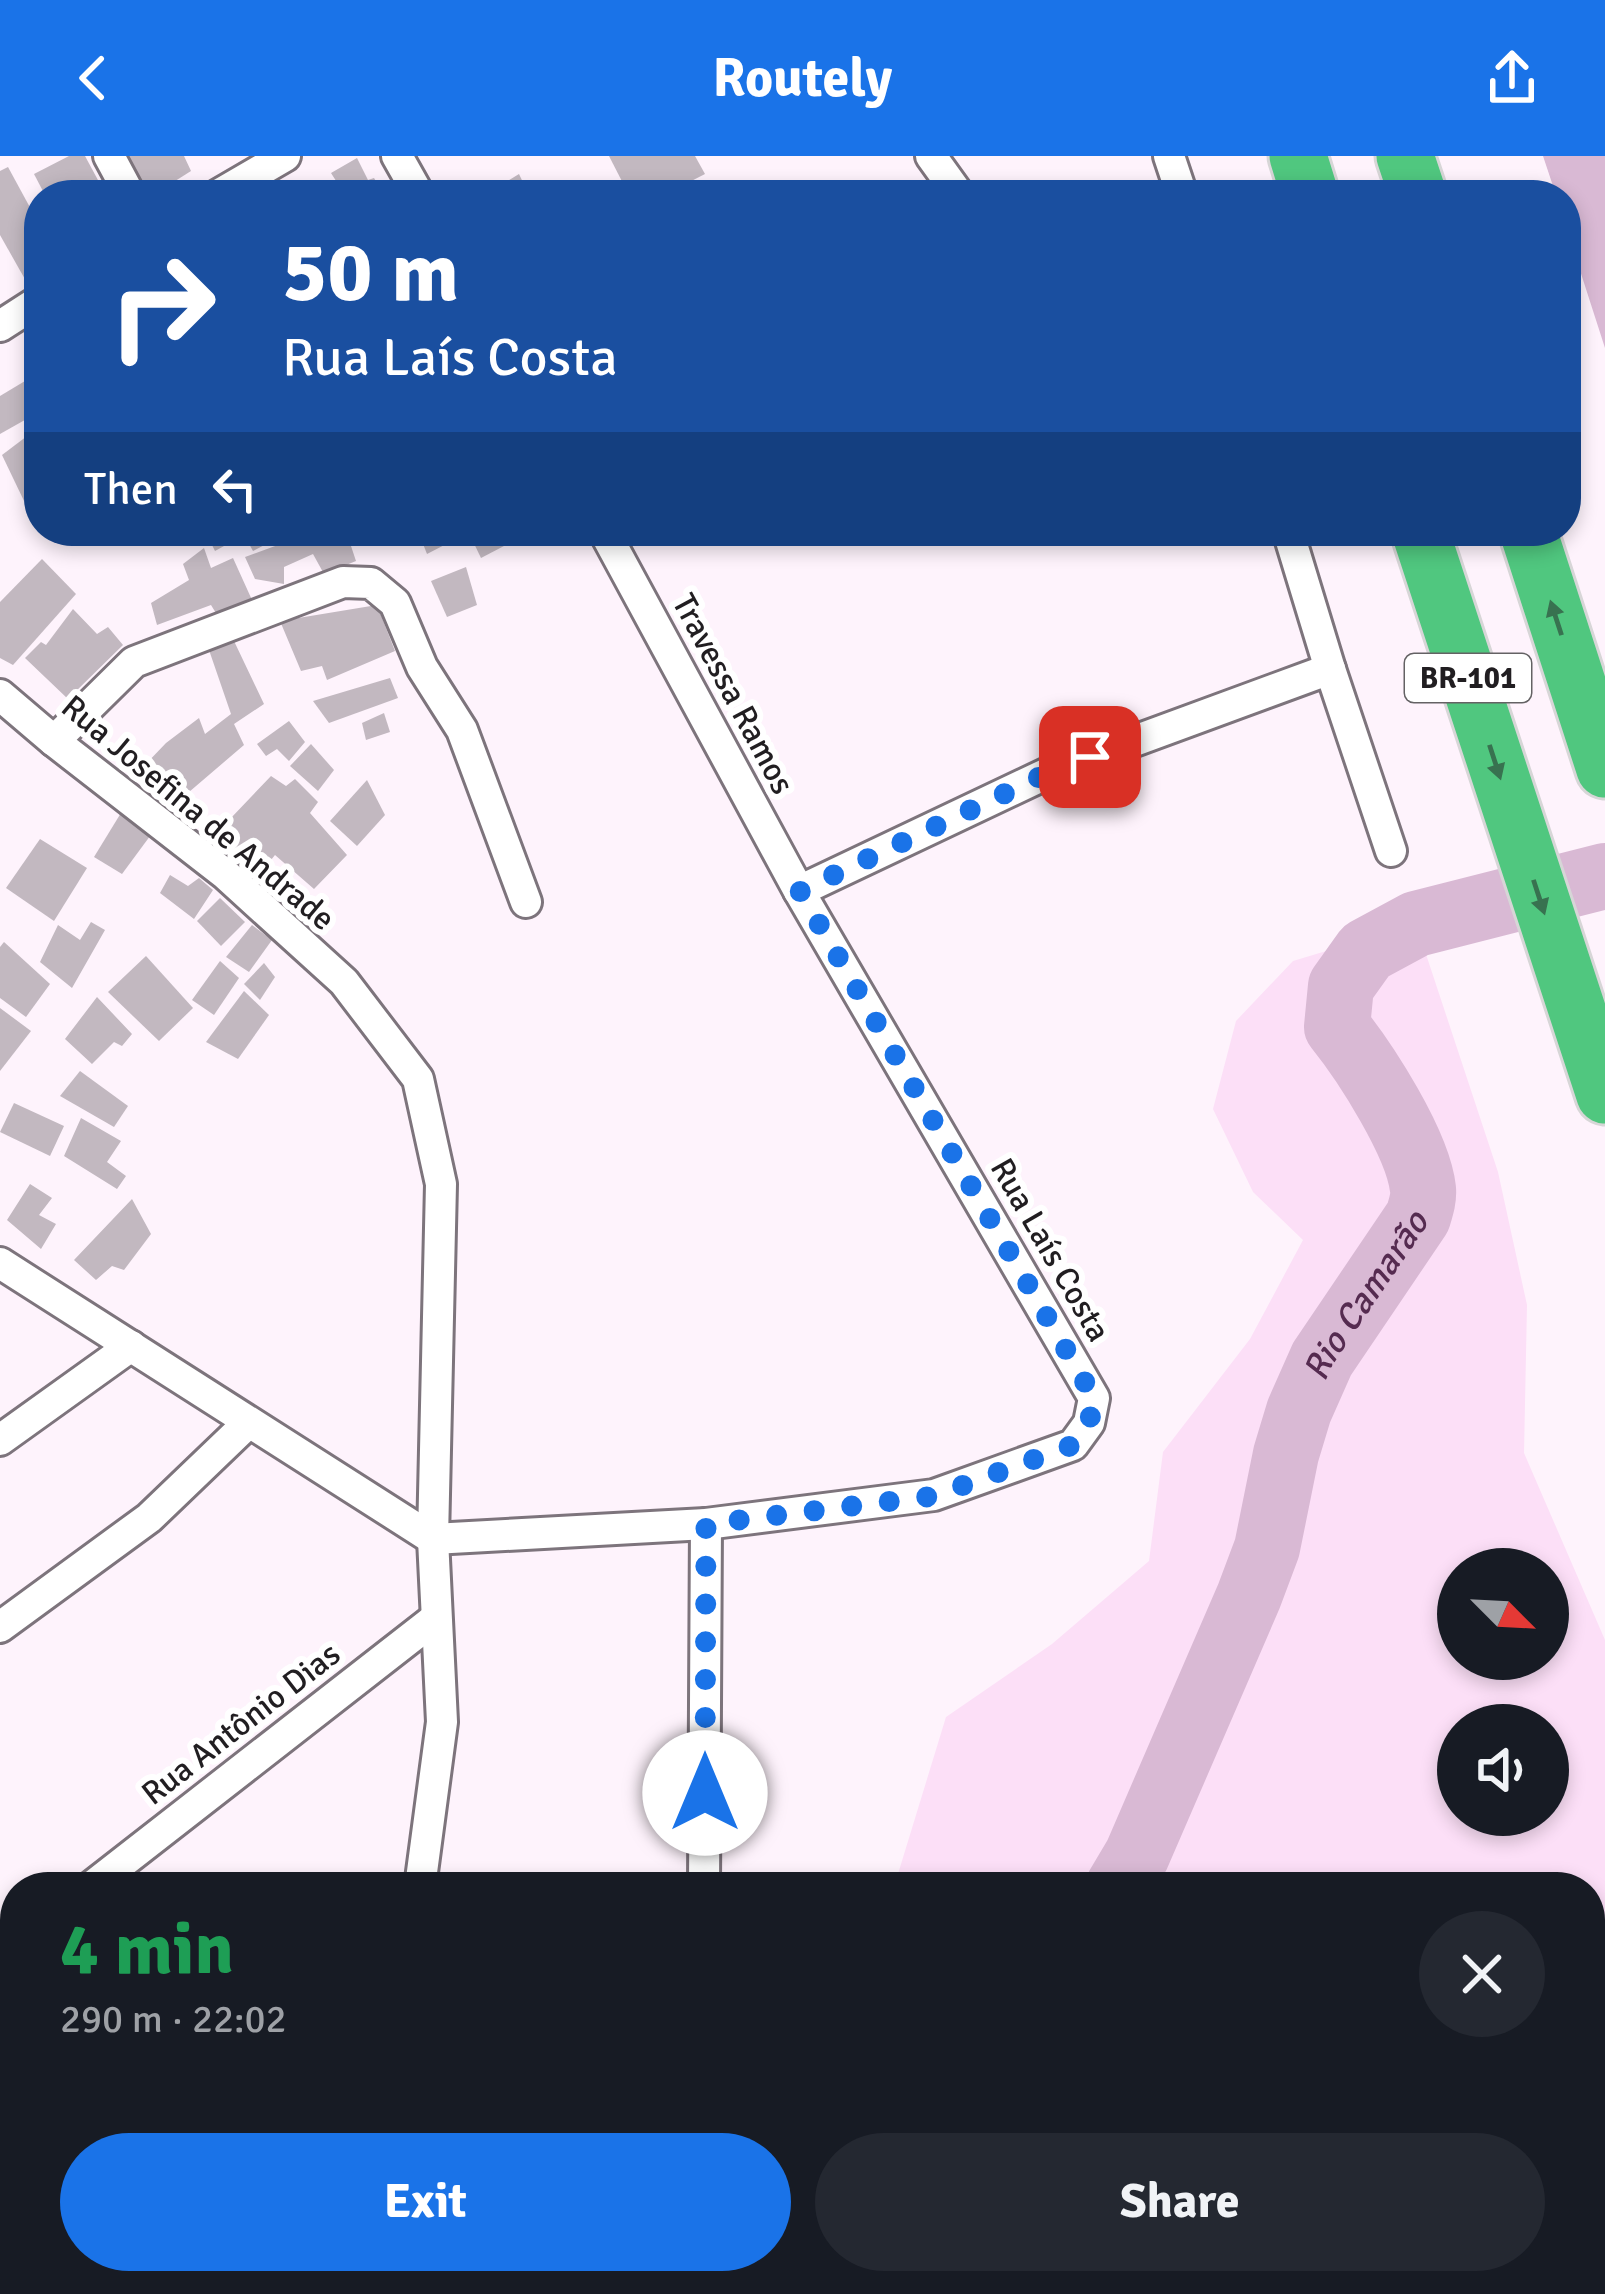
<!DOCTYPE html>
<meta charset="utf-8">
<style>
:root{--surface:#171b24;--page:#242831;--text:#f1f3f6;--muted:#9ea1a6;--accent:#1a73e8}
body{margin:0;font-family:Signika,sans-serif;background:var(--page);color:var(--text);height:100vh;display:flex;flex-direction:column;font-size:45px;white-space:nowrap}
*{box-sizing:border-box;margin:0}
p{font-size:39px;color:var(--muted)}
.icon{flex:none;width:66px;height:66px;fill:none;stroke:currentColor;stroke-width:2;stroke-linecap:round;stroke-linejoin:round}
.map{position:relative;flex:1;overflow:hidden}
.side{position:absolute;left:0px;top:1716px;width:1605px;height:423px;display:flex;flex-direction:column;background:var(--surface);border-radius:48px 48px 0 0;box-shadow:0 6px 18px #0003}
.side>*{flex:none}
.banner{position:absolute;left:24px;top:24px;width:1557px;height:366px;border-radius:48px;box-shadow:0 6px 18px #0003;background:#1a4fa0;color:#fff;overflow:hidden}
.needle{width:78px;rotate:114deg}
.tools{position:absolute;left:1437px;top:1392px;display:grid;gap:24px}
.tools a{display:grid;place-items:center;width:132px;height:132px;border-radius:50%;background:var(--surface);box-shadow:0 6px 18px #0003;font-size:60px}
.pin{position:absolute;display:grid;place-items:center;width:102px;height:102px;color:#fff;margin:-51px;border-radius:24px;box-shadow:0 6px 18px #0006}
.me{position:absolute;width:132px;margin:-66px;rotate:0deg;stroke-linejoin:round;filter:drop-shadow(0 0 9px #0008)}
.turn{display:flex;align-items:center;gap:42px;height:252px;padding:0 60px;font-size:54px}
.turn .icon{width:156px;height:156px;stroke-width:2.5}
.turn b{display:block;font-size:84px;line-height:102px}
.then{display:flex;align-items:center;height:114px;padding:0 60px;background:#0003;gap:24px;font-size:45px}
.round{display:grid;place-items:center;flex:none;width:126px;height:126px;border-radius:63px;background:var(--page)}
.headline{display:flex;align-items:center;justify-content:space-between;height:204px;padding:0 60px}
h1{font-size:72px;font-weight:700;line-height:90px;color:#1e9e55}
.button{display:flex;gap:24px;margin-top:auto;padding:24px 60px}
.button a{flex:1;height:138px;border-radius:72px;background:var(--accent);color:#fff;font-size:48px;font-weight:700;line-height:138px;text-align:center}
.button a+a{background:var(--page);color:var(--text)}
header{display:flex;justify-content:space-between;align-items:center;height:156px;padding:0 60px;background:var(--accent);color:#fff;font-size:54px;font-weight:700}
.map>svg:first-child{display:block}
.green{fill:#fcdff7;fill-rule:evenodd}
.water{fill:#d9b9d4}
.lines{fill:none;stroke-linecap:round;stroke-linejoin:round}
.stream{stroke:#d9b9d4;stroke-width:10}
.river{stroke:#d9b9d4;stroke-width:66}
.building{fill:#c2b8c0}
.street-casing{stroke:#7d747c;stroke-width:36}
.highway-casing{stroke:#d7d6d7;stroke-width:63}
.street{stroke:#fff;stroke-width:30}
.highway{stroke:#50c77f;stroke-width:57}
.oneway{fill:#387250}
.route{stroke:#1a73e8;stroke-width:21;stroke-dasharray:0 37.8}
.labels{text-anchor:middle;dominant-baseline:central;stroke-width:12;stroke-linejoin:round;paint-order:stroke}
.shield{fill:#fff;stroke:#646264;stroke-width:3}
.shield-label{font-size:30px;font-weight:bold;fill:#211e21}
.street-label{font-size:33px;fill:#211e21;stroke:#fff}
.water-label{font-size:36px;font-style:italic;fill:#552b50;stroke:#fff}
</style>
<header><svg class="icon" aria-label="back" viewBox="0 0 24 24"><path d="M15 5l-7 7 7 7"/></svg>Routely<svg class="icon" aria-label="share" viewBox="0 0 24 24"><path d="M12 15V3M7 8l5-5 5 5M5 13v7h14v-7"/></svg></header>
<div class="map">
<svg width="1605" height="2138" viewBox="0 0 1605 2138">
<rect width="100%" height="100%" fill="#fef3fc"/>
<!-- green -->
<path class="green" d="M 1416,768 L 1498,1016 L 1527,1149 L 1524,1297 L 1605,1484 L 1605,2138 L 433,2138 L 452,2124 L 1590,2124 L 1590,1731 L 894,1731 L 946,1561 L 1052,1488 L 1149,1405 L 1163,1296 L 1250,1183 L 1303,1084 L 1253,1036 L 1213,953 L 1236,865 L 1293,805 ZM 1458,1413 L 1548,1413 L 1548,1503 L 1458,1503 ZM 1458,1569 L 1548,1569 L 1548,1659 L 1458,1659 Z"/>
<!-- water -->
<polygon class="water" points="1543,0 1605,0 1605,192 1566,71 1566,39 1556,39"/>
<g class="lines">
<!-- stream -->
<polyline class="stream" points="1278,2138 1278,2124"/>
<!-- river -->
<g class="river">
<path id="s1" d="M 1118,1731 L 1137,1699 L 1249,1440 L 1267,1392 L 1286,1298 L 1299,1255 L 1322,1203 L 1418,1061 C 1421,1051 1424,1042 1423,1033 C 1418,988 1366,907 1337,871 L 1341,830 L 1366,795 L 1416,768 L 1605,720"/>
<polyline points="668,2124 705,2124"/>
<polyline points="495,2138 595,2124"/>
</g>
</g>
<!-- building -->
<g class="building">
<polygon points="69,0 85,0 106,39 45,39 34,18"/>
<polygon points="120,0 184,0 191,15 153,39 141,39"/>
<polygon points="609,0 695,0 705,18 664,39 629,39"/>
<polygon points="357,2 368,24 374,22 384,39 345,39 331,17"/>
<polygon points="8,11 39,68 39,116 26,125 0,79 0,15"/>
<polygon points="519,18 529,39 467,39 493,27 496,32"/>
<polygon points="25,225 39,256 0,278 0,240"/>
<polygon points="39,271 39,339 25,347 2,299"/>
<polygon points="205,375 291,375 253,395 244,379 215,395"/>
<polygon points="308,375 346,375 356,405 324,418 313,398 284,411 284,428 255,423 245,401 308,378"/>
<polygon points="418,375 453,375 456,383 427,398"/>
<polygon points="468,375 496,375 504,390 481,402"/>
<polygon points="204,392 211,412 233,402 252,444 219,462 211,449 157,469 151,447 189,424 183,408"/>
<polygon points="42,403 76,438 13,509 0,502 0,446"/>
<polygon points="466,411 477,449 447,461 431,425"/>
<polygon points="377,449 395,495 327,524 322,510 301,515 280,465"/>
<polygon points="73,453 97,478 108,471 123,489 68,543 25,502 41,486 46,489"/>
<polygon points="234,485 264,548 234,568 244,589 175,648 143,611 166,587 199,562 205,578 231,558 209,494"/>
<polygon points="390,522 398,542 329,567 313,545"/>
<polygon points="384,557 390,576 366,584 362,567"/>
<polygon points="289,565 305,586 289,605 277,593 266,600 257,588"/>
<polygon points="311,588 334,614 318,635 290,610"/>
<polygon points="271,620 286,630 295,623 318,646 310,657 347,699 314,733 275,699 254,725 209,685"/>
<polygon points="367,624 385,659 357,690 330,665"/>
<polygon points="124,652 153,676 122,718 94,701"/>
<polygon points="40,683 87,712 54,765 6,732"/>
<polygon points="170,719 188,730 199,722 213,734 194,763 160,737"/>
<polygon points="220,742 245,766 221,790 197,765"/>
<polygon points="91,766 105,774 72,832 40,806 58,769 80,784"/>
<polygon points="252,769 272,784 249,816 226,801"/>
<polygon points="4,786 50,828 26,861 0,842 0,791"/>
<polygon points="146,800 193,852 159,885 108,836"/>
<polygon points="220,805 239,822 214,859 192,844"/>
<polygon points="264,807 275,821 260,844 244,828"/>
<polygon points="244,835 269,859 238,903 206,886"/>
<polygon points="97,841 132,878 122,890 114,886 92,908 65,883"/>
<polygon points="0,852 31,875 0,915"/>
<polygon points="80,915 128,950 114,971 60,940"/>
<polygon points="14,947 64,970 50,1000 0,976"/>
<polygon points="81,962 121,985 107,1006 126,1020 117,1033 64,1000"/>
<polygon points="30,1028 52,1042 39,1059 56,1068 41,1093 7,1064"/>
<polygon points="132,1043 151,1078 124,1114 112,1110 96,1124 74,1104"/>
</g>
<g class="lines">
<defs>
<g id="street">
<polyline points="109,0 130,39"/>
<polyline points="397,0 419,39"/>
<polyline points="931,0 959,39"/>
<polyline points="1169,0 1182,39"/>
<polyline points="218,39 285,0"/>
<polyline points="0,170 39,145"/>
<polyline points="1288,375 1330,513 1391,695"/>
<polyline points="0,539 54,585 225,718 344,826 418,923 441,1028 433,1383 442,1566 420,1731"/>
<polyline points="54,585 134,506 343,426 371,427 395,447 422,511 462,574 526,746"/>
<polyline points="799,735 1050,616 1330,513"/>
<polyline points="0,1107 433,1383 706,1368 934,1339 1073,1289 1089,1267 1094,1242 799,735 604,375"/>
<polyline points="0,1284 131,1190"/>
<polyline points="0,1471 149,1362 248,1267"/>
<polyline points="91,1731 436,1462"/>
<polyline points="704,1731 706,1368"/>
<polyline points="0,1802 15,1790"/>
<polyline points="18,2138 28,2124"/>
</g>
<g id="highway">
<polyline points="1298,0 1310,39"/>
<polyline points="1405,0 1418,39"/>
<polyline points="1420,375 1605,939"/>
<polyline points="1528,375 1605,613"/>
</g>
</defs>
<!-- street casing -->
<use href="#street" class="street-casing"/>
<!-- highway casing -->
<use href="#highway" class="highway-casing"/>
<!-- street -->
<use href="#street" class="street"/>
<!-- highway -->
<use href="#highway" class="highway"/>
</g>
<!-- one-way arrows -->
<defs><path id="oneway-solid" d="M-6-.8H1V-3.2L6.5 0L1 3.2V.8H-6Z" transform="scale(3)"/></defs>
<g class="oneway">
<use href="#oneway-solid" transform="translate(1556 462) rotate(-108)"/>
<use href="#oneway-solid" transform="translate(1495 606) rotate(72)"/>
<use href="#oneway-solid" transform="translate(1539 741) rotate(72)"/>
</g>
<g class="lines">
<!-- route -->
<polyline class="route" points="705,1637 706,1368 934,1340 1073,1289 1089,1268 1094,1242 800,735 1050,616 1090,601"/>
</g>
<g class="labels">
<!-- shield labels -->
<rect class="shield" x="1405" y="498" width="126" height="48" rx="9"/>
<g class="shield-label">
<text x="1468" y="522">BR-101</text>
</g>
<!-- street labels -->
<g class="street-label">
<text transform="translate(733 538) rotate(62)">Travessa Ramos</text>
<text transform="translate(198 657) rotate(40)">Rua Josefina de Andrade</text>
<text transform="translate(1050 1094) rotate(60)">Rua Laís Costa</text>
<text transform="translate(241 1568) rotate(-38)">Rua Antônio Dias</text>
</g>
<!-- water labels -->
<g class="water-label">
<text stroke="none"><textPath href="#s1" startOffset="645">Rio Camarão</textPath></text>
</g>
</g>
</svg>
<div class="tools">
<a><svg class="needle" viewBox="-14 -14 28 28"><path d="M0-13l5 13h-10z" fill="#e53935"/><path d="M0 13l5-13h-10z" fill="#9ea1a6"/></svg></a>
<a><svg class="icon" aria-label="sound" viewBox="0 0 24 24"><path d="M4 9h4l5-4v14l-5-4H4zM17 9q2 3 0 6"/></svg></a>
</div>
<div class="pin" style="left:1090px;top:601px;background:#d93025"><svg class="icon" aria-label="arrive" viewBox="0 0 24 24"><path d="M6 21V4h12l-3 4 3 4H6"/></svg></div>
<svg class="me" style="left:705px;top:1637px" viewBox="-20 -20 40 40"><circle r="19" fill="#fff"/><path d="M0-13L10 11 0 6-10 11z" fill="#1a73e8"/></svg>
<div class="banner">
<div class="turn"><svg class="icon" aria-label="right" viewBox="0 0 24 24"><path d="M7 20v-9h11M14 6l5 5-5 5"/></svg><div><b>50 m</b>Rua Laís Costa</div></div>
<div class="then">Then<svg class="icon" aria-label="left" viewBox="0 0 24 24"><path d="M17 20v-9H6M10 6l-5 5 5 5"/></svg></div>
</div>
<section class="side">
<div class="headline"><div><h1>4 min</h1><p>290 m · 22:02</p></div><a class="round"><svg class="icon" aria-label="close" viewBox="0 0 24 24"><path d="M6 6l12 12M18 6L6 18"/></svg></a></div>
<div class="button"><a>Exit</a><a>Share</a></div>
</section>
</div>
